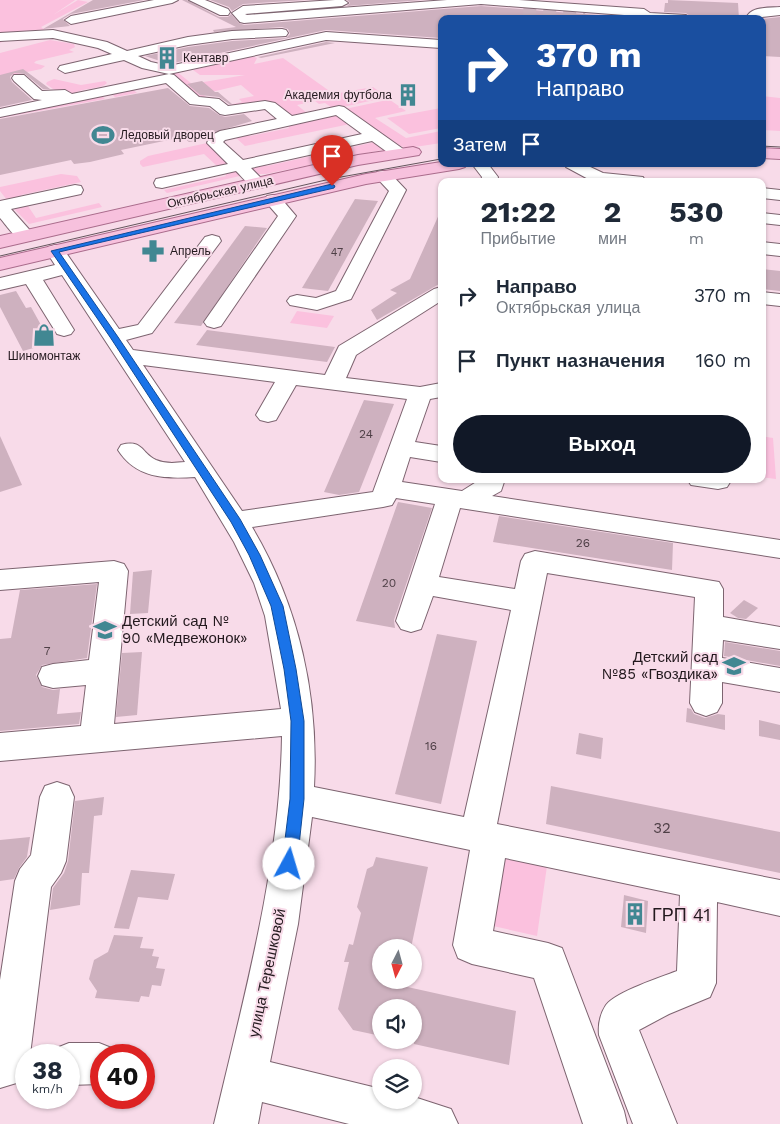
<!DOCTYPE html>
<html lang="ru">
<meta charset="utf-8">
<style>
:root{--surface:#fff;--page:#f6f6f7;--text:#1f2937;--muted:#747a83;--accent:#111827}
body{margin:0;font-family:"Work Sans",sans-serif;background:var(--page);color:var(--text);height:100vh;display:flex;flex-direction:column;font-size:19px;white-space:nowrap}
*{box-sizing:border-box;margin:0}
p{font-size:16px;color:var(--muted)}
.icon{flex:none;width:28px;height:28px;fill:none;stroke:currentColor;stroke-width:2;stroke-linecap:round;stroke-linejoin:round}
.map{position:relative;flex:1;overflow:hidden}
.drawer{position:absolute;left:438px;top:178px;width:328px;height:305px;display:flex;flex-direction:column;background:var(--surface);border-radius:10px;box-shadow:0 1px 4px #0004}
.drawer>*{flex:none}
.hud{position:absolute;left:438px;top:15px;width:328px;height:152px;border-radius:10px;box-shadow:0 1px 4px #0004;background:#1a4fa0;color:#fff;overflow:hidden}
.needle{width:32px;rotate:186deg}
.buttons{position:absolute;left:372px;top:939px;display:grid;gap:10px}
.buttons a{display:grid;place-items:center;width:50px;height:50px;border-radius:50%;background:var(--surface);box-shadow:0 1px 4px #0004;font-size:25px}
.speed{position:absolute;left:15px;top:1044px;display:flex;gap:10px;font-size:25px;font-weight:700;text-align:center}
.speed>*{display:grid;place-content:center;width:65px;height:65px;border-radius:50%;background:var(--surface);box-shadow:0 1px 4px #0004;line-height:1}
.speed small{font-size:12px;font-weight:400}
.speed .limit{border:8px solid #d22;background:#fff;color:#111}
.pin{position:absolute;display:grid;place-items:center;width:42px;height:42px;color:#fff;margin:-51px -21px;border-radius:50% 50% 50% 0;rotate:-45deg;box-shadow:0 0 5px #0007}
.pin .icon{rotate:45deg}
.me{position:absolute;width:55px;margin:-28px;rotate:6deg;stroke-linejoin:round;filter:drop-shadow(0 0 4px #0008)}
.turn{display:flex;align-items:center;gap:18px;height:105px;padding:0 15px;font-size:22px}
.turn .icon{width:65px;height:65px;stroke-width:2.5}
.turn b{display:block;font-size:35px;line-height:42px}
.then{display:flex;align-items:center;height:48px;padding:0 15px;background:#0003;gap:10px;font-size:19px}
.eta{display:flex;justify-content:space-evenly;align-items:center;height:85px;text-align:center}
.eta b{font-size:30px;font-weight:700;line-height:35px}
.button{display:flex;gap:10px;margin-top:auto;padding:10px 15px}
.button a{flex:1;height:58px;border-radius:30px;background:var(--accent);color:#fff;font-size:20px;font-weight:700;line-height:58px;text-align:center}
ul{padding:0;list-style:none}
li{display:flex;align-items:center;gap:15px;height:65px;padding:0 15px}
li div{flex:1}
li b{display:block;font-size:19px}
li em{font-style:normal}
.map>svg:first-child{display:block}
.green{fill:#fbc1de}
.building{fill:#ceb1bf}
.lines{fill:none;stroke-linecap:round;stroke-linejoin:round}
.minor-tunnel{stroke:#cdb4c0;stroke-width:13;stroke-dasharray:13 7;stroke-linecap:butt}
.minor-casing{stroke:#7d6470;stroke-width:2}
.major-casing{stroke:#aa6c8c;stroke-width:2}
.minor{fill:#fff;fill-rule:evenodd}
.major{fill:#f7c1dd;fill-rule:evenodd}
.tram{stroke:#65555d;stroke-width:1}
.route{fill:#1a73e8;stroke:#114b97}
.labels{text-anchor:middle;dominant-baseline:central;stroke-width:4;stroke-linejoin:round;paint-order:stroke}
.far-number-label{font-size:11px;fill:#4e3f46}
.far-poi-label{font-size:12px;fill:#23191e;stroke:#f8dbe9;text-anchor:start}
.far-street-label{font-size:12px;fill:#23191e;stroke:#f8dbe9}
.number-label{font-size:12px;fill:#4e3f46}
.poi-label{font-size:15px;fill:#23191e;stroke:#f8dbe9;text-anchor:start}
.near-number-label{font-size:15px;fill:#4e3f46}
.street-label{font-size:15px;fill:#23191e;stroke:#f8dbe9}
.near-poi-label{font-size:18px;fill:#23191e;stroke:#f8dbe9;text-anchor:start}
</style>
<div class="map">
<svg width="780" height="1124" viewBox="0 0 780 1124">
<rect width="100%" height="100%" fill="#f8dbe9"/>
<!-- green -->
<g class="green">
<polygon points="0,0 75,0 53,15 78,0 88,2 41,27 45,30 22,32 0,43"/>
<polygon points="50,40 74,44 75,47 69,50 74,52 36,61 34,63 45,66 41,69 8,76 0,76 0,53"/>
<polygon points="251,56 257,58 254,64 283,58 328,90 322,91 328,95 373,87 387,97 343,107 340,105 331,107 325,103 319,104 315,101 297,105 307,113 291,116 278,105 231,106 229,105 242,102 239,99 254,96 241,85 203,94 207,98 214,97 212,99 198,99 169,73 176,71 192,84 245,75 200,75 193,70"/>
<path d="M 54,79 L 81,85 L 105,81 L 107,83 C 100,90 82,87 71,95 L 53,89 L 46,84 L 47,82 Z"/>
<polygon points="131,86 137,88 132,89 137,93 115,97 110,92 100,94 105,99 0,118 0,115 69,102 91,94"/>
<polygon points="761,96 780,98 780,131 761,130"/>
<polygon points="387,100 390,100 406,111 375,118 406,138 441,131 441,143 408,148 400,146 345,109"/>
<polygon points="441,108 441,128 409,134 387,118"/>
<polygon points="336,115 350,124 245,146 235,137 247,135 250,136 289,128 288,125"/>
<polygon points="375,142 386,149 266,174 258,174 251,168 264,164 267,166"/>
<polygon points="207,143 228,164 217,166 204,154 143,167 140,164 140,161 148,156"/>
<polygon points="238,170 244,175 167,193 164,190 226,176 225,173"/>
<polygon points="61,174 77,176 81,182 21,195 22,197 7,200 0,191 0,187"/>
<polygon points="99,203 102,207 29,224 12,207 28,206 36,218"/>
<polygon points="297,311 334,316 327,328 290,323"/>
<polygon points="761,436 773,438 776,479 761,477"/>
<polygon points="504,857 547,866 537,936 493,926"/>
</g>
<!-- building -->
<g class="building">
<polygon points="93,0 144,0 71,14 63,19 70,26 43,29"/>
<polygon points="182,0 187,0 219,17 228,17 231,14 239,23 244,25 481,6 634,18 521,19 522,17 499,16 441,19 441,38 326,30 169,64 145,56 188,47 232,41 286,38 290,34 288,29 282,27 214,32 213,30 236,27"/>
<polygon points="210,0 306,0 243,4 232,11 229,7"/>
<polygon points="347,0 422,0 347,6 350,3"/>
<polygon points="668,0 738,3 739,19 694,19 686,13 664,12 665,3 668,3"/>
<polygon points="780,17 780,57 761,56 761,19"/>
<polygon points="326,42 335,43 261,58 258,57"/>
<polygon points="23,69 50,89 43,89 25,74 14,73 10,77 12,82 32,100 0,107 0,75"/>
<polygon points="202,81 215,92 218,92 232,104 229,104 219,97 200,95 187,84"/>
<polygon points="168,88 190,106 209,108 219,115 225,117 244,114 252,121 205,135 207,139 189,142 183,137 121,150 124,154 90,162 74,164 71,160 0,175 0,119"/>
<polygon points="355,199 378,201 328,291 302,288"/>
<polygon points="441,210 441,283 377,320 371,310 397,293 390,290 410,279"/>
<polygon points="245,226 267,228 201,326 174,323"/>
<polygon points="761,269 780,271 780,291 761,289"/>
<polygon points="16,291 26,308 31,307 51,343 23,351 0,307 0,295"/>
<polygon points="207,330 335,347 327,362 196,345"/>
<polygon points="364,400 394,404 359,492 339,495 324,492"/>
<polygon points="0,436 22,485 0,492"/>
<polygon points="398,502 432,508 394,620 395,628 356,621"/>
<polygon points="499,516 673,543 672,570 493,542"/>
<polygon points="152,570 148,613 130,614 133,572"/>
<polygon points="97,584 87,658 42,665 36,675 42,687 53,690 60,689 57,714 81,712 79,724 0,731 0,639 11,638 20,590"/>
<polygon points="744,600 758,608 746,619 738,618 730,613"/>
<polygon points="437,634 477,641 441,804 395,794"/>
<polygon points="725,642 780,651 780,666 724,656"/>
<polygon points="142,652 137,715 116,717 122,653"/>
<polygon points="687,708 691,709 694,714 705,718 718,714 725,715 725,730 686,722"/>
<polygon points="759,720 780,725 780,740 759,736"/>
<polygon points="579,733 603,738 601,759 576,754"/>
<polygon points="551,786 780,832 780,873 546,824"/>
<polygon points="104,797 102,815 94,816 89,873 82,873 80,905 50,910 53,888 64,873 68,861 75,801"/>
<polygon points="30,837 27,857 19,868 14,879 0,881 0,840"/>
<polygon points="376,857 428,867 411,948 381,948 381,980 405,980 403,986 516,1011 509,1065 414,1044 414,1008 381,1008 381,1036 353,1030 338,1009 349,962 344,962 349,944 353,945 361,913 357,907 367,869 373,866"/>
<polygon points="131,870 175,874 168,900 138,897 129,929 114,928"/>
<polygon points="624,895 648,901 646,933 621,927"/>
<polygon points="114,935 143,937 140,948 154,949 152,956 159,957 156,968 165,969 161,986 152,985 149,997 141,996 139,1002 95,998 97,991 89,979 94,960 108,952"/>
</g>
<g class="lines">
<!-- minor-tunnel -->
<polyline class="minor-tunnel" points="523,14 585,18"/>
<defs>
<g id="minor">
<polygon points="154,0 178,0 172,3 71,24 65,20 71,16"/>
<polygon points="189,0 205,0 228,9 230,12 228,15 220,15"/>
<polygon points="335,0 344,0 348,3 342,6 245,14 247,15 447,0 519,0 644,9 650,13 686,15 692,19 640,19 637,16 481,4 244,23 240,22 232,13 243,6"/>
<path d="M 780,7 L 780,15 L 746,19 C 749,6 769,8 780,7 Z"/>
<path d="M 282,29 L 286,30 L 288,33 L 286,36 L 232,39 L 188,45 L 138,56 L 151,62 L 169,66 L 326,32 L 441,40 L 441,48 L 326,40 L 169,74 L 174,75 L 199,97 L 219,99 L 228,106 L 265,101 L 275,103 L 292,116 L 339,106 L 344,107 L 406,151 L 408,154 L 406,157 L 394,157 L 372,141 L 251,168 L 266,183 L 264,187 C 251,190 245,180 236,171 L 162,188 L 156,187 L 154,183 L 156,179 L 228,164 L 207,143 L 210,136 L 220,131 L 277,119 L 265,109 L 225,115 L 220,114 L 210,106 L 190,104 L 166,83 L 0,117 L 0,109 L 42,100 L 34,99 L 14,81 L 12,78 L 14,75 L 24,75 L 42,91 L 65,90 L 72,94 L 169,74 L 142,68 L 124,60 L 65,73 L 58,69 L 60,66 L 112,54 L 98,48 L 53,38 L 0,41 L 0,33 L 53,30 L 107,42 L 127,51 L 188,37 L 232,31 ZM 336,115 L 362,134 L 243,160 L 223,142 L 225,140 Z"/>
<polygon points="472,164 488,164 498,177 497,181 481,181 482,177"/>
<polygon points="564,164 584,164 603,173 643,177 645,181 592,181 566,167"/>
<polygon points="383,171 389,172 406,190 351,299 317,310 290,305 287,301 290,297 297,295 316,298 336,291 389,191 375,176 377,172"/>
<path d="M 75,185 L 81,186 L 83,190 L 81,194 L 11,209 L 35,236 L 32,240 C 17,244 9,228 0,218 L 0,201 Z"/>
<polygon points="761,188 780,190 780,200 761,198"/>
<polygon points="273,195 279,196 296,216 221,326 214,328 207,326 204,322 278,216 264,200 267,196"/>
<polygon points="761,213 780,215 780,225 761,223"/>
<path d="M 212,235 L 219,237 L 221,241 L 152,333 L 126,340 L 133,350 L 325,375 L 339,346 L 434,289 L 441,287 L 441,301 L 356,355 L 346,378 L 420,387 L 441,383 L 441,397 L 430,399 L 415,442 L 441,446 L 441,462 L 410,457 L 402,482 L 462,491 L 481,479 L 505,479 L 501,491 L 492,496 L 780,540 L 780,558 L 460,508 L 439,577 L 515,589 L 521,561 L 525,554 L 535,551 L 719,582 L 723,589 L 723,617 L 780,627 L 780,649 L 723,640 L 722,658 L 780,668 L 780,692 L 722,682 L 722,703 L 717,712 L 706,716 L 695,712 L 690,703 L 695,597 L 547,573 L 497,824 L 780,880 L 780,916 L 717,902 L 716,983 L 710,997 L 669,1014 L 639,1030 L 677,1124 L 633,1124 L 599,1035 C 598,1025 600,1014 606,1005 C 616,992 661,977 677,971 L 680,895 L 505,858 L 493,931 L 548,943 L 562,948 L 624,1111 L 627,1124 L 583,1124 L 534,978 L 472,964 L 458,958 L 453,945 L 470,850 L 312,817 L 298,924 L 270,1062 L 381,1089 L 381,1100 L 414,1100 L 414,1097 L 451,1109 L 458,1124 L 349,1124 L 262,1102 L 258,1124 L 214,1124 C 244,996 280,868 282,736 L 0,761 L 0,733 L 81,726 L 86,685 L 53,688 L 42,685 L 38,676 L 42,667 L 53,664 L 89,660 L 99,582 L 0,590 L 0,570 L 114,561 L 124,564 L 128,571 L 114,724 L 281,709 L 265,616 L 254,583 L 234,542 L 195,477 C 164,479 136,478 118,450 L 121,445 C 143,439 141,453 156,460 C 166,464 175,463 185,462 L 62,275 L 43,280 L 74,330 L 71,334 L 64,336 L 57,334 L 26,284 L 0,290 L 0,278 L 55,265 L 46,251 L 48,247 L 55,245 L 62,247 L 119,329 L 138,325 L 205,237 ZM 143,365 L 275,382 L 256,415 L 260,420 L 268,422 L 276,420 L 296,385 L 407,399 L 373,492 L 242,511 ZM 396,498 L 435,504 L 396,621 L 401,629 L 411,632 L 421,629 L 433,596 L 511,610 L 464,817 L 314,787 C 319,696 299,606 252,527 L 383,507 L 392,505 Z"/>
<polygon points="761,242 780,244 780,256 761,254"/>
<polygon points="761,292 780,294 780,306 761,304"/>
<polygon points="687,479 732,479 727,487 718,489 691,485"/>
<polygon points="57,782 69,786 74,797 66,861 61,873 51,887 30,1055 26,1055 26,1072 23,1081 0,1088 0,980 15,881 20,869 31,855 40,797 45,786"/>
<polygon points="69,1043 99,1043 114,1049 116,1055 101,1055 101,1084 69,1085 69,1055 52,1055 54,1049"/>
</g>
<g id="major">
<polygon points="413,147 419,149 421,152 419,155 358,165 0,248 0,236 358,155"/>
<polygon points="761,148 780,149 780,159 761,158"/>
<polygon points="441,162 441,164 467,164 465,167 459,169 366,184 0,270 0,258 366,174"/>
</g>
</defs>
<!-- minor casing -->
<use href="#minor" class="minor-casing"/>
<!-- major casing -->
<use href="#major" class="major-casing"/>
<!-- minor -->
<use href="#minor" class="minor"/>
<!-- major -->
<use href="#major" class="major"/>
<!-- tram -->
<g class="tram">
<polyline points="761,146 780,147"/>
<polyline points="0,256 330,179 441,159"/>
</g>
</g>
<!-- route -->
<polygon class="route" points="332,184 335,186 334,188 59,252 118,337 240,519 260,555 283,606 296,669 304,721 304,799 297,864 295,869 289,871 284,869 282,864 290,799 291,721 284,669 271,606 249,555 231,522 110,337 51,251"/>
<!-- icons -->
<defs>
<symbol id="building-bare" viewBox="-9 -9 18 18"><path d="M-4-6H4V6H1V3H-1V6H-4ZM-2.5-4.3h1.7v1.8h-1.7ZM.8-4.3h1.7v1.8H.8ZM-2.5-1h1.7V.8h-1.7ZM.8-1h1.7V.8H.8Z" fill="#418792" stroke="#f8dbe9" stroke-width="2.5" paint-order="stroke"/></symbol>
<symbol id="stadium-bare" viewBox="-9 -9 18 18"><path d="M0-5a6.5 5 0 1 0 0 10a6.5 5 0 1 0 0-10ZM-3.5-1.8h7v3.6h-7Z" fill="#418792" stroke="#f8dbe9" stroke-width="2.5" paint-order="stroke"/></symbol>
<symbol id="pharmacy-bare" viewBox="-9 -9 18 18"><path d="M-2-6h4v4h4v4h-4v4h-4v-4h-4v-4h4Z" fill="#418792" stroke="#f8dbe9" stroke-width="2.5" paint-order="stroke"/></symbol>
<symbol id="shop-bare" viewBox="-9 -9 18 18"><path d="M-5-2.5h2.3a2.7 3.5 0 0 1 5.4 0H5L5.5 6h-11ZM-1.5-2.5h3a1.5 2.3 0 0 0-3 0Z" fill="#418792" stroke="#f8dbe9" stroke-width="2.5" paint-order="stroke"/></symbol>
<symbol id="school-bare" viewBox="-9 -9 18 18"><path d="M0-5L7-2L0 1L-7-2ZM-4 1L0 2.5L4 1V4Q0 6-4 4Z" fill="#418792" stroke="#f8dbe9" stroke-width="2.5" paint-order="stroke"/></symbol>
</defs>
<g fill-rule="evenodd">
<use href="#building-bare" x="151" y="42" width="32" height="32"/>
<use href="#building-bare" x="392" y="79" width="32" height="32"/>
<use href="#stadium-bare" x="87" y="119" width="32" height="32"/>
<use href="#pharmacy-bare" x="137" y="235" width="32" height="32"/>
<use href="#shop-bare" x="28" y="319" width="32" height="32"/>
<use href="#school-bare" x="89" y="614" width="32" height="32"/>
<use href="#school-bare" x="718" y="650" width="32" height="32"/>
<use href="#building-bare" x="619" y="898" width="32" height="32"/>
</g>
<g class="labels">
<!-- far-number labels -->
<g class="far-number-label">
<text x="337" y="252">47</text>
</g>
<!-- far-poi labels -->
<g class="far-poi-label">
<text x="183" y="58">Кентавр</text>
<text x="392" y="95" text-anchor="end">Академия футбола</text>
<text x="120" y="135">Ледовый дворец</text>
<text x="170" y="251">Апрель</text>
<text x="44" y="356" text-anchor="middle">Шиномонтаж</text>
</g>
<!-- far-street labels -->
<g class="far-street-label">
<text transform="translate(220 192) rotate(-13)">Октябрьская улица</text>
</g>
<!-- number labels -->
<g class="number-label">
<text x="366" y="434">24</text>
<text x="583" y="543">26</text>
<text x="389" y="583">20</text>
<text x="47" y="651">7</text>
<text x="431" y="746">16</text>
</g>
<!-- poi labels -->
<g class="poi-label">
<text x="122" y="621">Детский сад №<tspan x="122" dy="17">90 «Медвежонок»</tspan></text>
<text x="718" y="657" text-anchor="end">Детский сад<tspan x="718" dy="17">№85 «Гвоздика»</tspan></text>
</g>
<!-- near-number labels -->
<g class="near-number-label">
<text x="662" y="828">32</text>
</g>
<!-- street labels -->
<g class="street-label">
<text transform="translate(267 973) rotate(-78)">улица Терешковой</text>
</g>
<!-- near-poi labels -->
<g class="near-poi-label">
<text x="652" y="914">ГРП 41</text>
</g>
</g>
</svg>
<div class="buttons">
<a><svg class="needle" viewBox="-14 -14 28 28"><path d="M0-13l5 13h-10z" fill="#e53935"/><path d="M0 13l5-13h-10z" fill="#747a83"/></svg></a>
<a><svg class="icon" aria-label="sound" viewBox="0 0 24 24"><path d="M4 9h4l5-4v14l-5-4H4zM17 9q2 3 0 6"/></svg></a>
<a><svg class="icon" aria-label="layers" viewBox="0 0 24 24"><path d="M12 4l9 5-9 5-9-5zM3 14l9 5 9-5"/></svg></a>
</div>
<div class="speed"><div>38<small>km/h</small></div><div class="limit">40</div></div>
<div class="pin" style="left:332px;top:186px;background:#d93025"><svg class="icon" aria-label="arrive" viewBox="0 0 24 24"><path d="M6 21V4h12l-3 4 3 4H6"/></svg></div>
<svg class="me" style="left:289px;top:864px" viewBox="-20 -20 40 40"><circle r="19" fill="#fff"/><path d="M0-13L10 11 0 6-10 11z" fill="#1a73e8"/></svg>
<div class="hud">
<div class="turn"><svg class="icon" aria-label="right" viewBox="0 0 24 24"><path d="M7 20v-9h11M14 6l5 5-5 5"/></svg><div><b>370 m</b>Направо</div></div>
<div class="then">Затем<svg class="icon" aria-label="arrive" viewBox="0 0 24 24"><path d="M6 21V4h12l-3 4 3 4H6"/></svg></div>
</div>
<section class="drawer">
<div class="eta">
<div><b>21:22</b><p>Прибытие</p></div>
<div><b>2</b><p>мин</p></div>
<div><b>530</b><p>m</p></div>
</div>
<ul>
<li><svg class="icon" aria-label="right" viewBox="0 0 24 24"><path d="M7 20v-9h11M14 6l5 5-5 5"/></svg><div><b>Направо</b><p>Октябрьская улица</p></div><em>370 m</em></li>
<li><svg class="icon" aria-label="arrive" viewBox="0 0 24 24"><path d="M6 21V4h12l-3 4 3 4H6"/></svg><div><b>Пункт назначения</b></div><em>160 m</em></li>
</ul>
<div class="button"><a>Выход</a></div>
</section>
</div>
